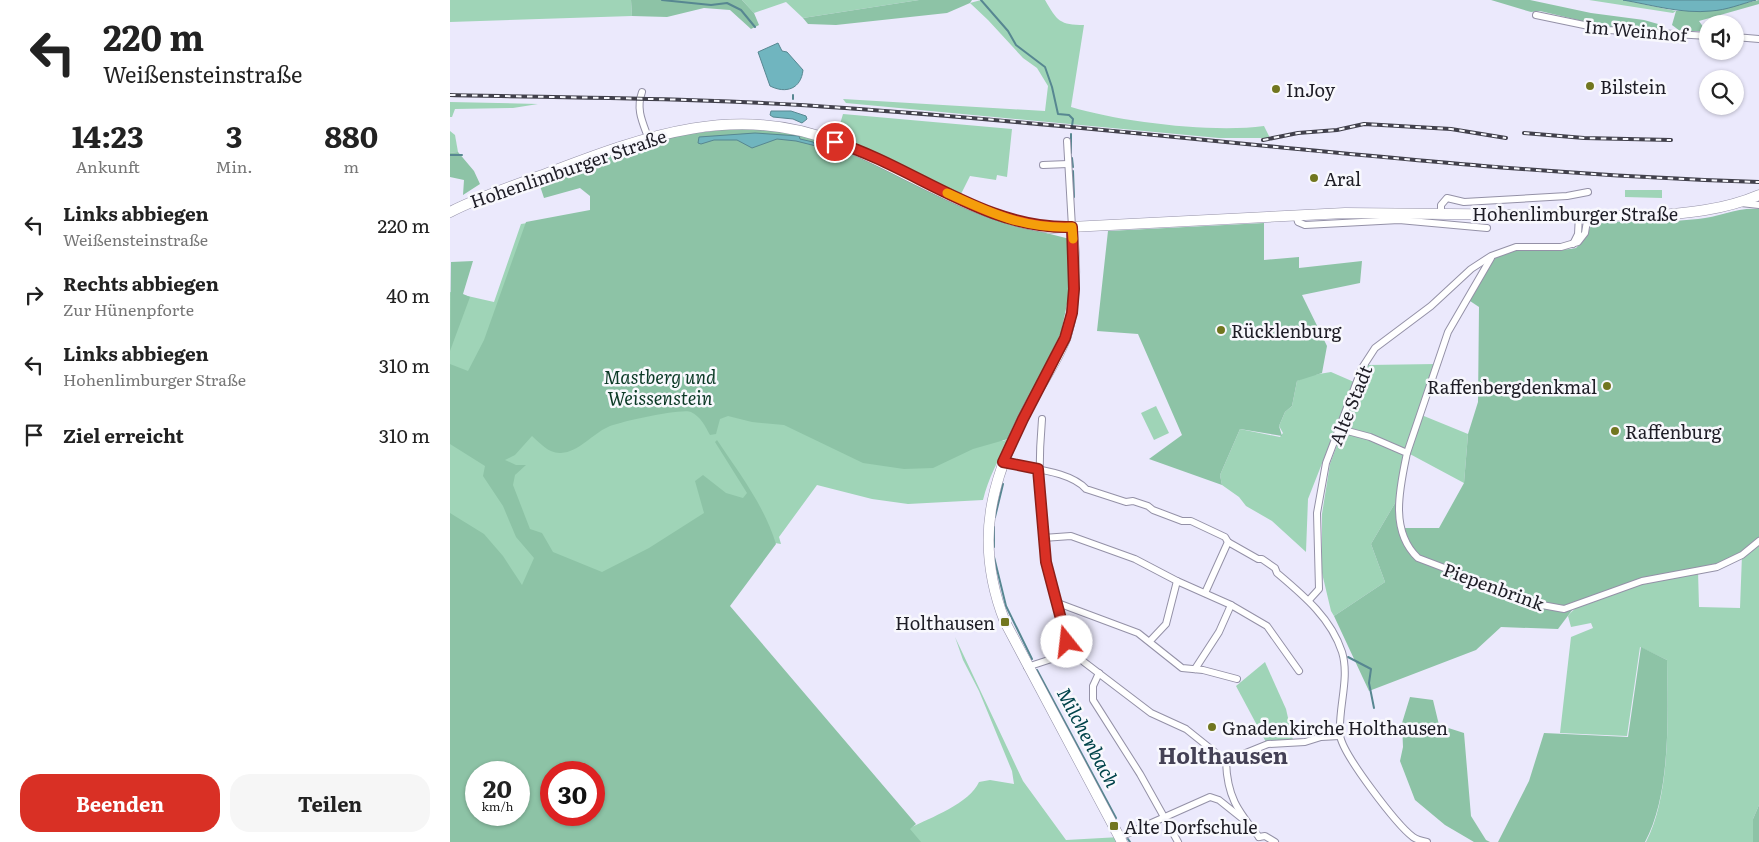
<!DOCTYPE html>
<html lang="de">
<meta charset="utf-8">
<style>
:root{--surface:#fff;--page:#f6f6f6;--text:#222;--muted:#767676;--accent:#d93025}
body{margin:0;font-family:Literata,serif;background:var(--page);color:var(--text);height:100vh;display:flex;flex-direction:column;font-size:19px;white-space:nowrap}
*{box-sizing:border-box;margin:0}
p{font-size:16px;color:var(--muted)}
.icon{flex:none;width:28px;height:28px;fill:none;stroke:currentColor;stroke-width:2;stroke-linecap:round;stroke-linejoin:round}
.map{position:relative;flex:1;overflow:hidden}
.panel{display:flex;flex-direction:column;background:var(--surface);width:450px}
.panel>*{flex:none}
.hud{background:#fff;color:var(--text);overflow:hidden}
.buttons{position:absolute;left:1249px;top:15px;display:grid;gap:10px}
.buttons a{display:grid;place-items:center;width:45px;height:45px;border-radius:50%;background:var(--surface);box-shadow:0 1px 4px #0004;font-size:25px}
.speed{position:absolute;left:15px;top:761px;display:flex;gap:10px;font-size:25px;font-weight:700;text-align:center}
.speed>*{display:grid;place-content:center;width:65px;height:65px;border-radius:50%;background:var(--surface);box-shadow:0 1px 4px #0004;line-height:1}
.speed small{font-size:12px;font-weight:400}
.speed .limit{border:8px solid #d22;background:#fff;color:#111}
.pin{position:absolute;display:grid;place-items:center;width:42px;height:42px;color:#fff;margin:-21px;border:2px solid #fff;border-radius:50%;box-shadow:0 1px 5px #0007}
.me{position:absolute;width:55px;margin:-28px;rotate:344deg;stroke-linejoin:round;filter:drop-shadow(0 0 4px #0008)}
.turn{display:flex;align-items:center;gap:18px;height:105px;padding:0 20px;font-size:22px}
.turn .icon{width:65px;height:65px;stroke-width:2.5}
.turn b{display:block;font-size:35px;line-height:42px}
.eta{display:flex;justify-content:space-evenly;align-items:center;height:85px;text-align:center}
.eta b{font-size:30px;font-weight:700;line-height:35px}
.primary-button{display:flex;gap:10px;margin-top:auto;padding:10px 20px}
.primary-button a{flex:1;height:58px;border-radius:20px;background:var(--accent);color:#fff;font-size:20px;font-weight:700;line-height:58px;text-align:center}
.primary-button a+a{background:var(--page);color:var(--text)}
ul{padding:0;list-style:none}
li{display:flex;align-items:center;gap:15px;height:70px;padding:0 20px}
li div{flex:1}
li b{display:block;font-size:19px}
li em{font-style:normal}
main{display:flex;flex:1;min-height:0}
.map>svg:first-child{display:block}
.green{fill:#9fd4b7;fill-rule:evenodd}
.forest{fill:#8dc3a6;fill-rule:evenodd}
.water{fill:#70b5bf;stroke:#578791}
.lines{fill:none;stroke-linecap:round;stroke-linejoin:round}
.stream{stroke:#578791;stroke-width:2}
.street-casing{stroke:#9491a7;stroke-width:8}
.primary-casing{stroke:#9491a7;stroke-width:11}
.street{stroke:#fff;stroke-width:6}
.primary{stroke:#fff;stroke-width:10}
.rail-casing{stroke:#41404b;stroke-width:4}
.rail{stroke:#f8f8fd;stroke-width:2;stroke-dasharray:5.5;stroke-linecap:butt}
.route-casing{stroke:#8d1f18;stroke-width:12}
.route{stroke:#d93025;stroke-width:9}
.slow{stroke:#f59e0b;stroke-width:9}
.poi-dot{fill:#71761f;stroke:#f8f8fd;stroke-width:2}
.labels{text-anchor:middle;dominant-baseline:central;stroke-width:5;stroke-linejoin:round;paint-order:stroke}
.street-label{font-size:18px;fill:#1e1d26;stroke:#f8f8fd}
.poi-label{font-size:18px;fill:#1e1d26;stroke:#f8f8fd;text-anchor:start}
.park-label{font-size:18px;font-style:italic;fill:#0b3925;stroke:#f8f8fd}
.water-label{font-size:19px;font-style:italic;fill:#00434a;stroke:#f8f8fd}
.district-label{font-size:22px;font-weight:bold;fill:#444155;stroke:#f8f8fd}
</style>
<main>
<section class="panel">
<div class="hud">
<div class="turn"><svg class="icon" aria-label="left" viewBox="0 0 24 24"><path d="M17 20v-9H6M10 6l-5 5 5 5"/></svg><div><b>220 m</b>Weißensteinstraße</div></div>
</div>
<div class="eta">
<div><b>14:23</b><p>Ankunft</p></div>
<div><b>3</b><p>Min.</p></div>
<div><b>880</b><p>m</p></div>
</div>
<ul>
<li><svg class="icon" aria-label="left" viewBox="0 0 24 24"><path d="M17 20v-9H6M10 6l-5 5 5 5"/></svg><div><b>Links abbiegen</b><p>Weißensteinstraße</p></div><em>220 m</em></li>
<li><svg class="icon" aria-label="right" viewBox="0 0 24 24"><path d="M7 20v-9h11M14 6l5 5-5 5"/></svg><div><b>Rechts abbiegen</b><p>Zur Hünenpforte</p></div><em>40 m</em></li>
<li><svg class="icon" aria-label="left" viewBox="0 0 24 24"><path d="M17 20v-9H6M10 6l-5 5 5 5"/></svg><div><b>Links abbiegen</b><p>Hohenlimburger Straße</p></div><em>310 m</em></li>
<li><svg class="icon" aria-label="arrive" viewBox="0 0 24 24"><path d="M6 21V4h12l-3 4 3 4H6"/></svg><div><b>Ziel erreicht</b></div><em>310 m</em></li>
</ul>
<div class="primary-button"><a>Beenden</a><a>Teilen</a></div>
</section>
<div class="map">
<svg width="1309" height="842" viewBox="0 0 1309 842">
<rect width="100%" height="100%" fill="#ebe9fc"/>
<!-- green -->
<g class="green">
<polygon points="0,0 181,0 182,16 0,22"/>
<polygon points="292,0 469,0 353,18 336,2 304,13"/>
<path d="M 531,0 L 595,0 C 607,21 610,25 634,25 L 621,107 C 671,122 762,133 814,126 L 820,138 L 769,138 L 396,103 L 393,99 L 595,111 L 598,86 L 587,68 L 573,58 L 538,20 L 520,3 Z"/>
<polygon points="1139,0 1173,0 1226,11 1223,13"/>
<polygon points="0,102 88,104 63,108 5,109 2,117 0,117"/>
<polygon points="393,114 562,129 557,177 547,175 546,180 520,176 509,198 385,141"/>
<polygon points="0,131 5,135 8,152 0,153"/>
<path d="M 191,146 L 553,441 L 558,439 C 549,460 538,478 533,500 L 458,504 L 422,499 L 367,485 L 329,537 L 331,544 L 325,543 L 276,607 L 460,828 C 480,818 520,803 529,782 L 540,780 L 564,784 L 562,771 L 529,691 L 513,660 L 505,637 L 573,781 L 616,840 L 670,837 L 672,842 L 0,842 L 0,292 L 44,302 L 71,224 L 110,218 L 151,209 L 134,166 ZM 26,772 L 69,772 L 69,815 L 26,815 ZM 101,772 L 144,772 L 144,815 L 101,815 Z"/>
<polygon points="1175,190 1212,190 1212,198 1175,197"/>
<polygon points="986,364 969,414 1018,434 1014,483 958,453 948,498 921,544 935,582 884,616 881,611 872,573 872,514 880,464 917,365"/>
<polygon points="881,372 904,382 858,499 856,552 822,521 796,506 789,497 772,485 770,475 790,429 830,437 833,433 829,426 835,412 842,406 847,381 857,376"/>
<polygon points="706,406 719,433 704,440 691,413"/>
<path d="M 1309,541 L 1309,805 L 1303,819 L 1303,842 L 1196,842 C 1221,794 1218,714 1217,660 L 1190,647 L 1177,736 L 1110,733 L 1121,637 L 1143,628 L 1141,623 L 1121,627 L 1118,616 C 1140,588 1214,577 1248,570 L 1249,607 L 1290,608 L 1292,555 Z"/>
<polygon points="815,662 836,709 843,740 817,744 786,686"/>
</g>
<!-- forest -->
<g class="forest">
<polygon points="181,0 292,0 304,13 309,25 301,29 280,10 254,8 217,17 182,16"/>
<polygon points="469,0 522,0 520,3 497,13 386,25 358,24 353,18"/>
<polygon points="1041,0 1080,0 1141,13 1194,20 1208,24 1219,33 1162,28 1090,11 1081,12"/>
<polygon points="1309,0 1309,4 1249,21 1256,31 1230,31 1222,25 1226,11 1261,11"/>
<path d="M 297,127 L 356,136 L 448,173 L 572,227 L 620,239 L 618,299 L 611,333 L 558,439 L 523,449 L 483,468 L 454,469 L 413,463 L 334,425 L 302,422 L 278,416 L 270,419 L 266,434 L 260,435 C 255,426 251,417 241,412 C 233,408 168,422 158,427 C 142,434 129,452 111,453 C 99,454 90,443 82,436 L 65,455 L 55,460 L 66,465 L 76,465 L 65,475 L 63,485 L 80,529 L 92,533 L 103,552 L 152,572 L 199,548 L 254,513 L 245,481 L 253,475 L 276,493 L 293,498 L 297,493 L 265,442 L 267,440 C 289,473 314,505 326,544 L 280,606 L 466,824 L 460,829 L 471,842 L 0,842 L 0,513 L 34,534 L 53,556 L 72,585 L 84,558 L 66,537 L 53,506 L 33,476 L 35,466 L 0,444 L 0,364 L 18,371 L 34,340 L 76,222 L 140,210 L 140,196 L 130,188 L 94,198 L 89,183 L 212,137 ZM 26,772 L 69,772 L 69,815 L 26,815 ZM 101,772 L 144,772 L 144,815 L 101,815 Z"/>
<polygon points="8,152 24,171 30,184 13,195 14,180 0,177 0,153"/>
<path d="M 1309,209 L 1309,541 L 1267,567 L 1192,581 L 1126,605 L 1108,629 L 1051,627 L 1026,650 L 919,691 L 884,616 L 935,582 L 921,544 L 948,498 L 952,528 L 989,528 L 1014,483 L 1018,434 L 1028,402 L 1029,307 L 1017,299 C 1025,287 1033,270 1043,260 C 1065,240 1101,254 1126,248 L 1135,238 L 1143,222 C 1178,221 1213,223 1248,219 C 1269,217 1288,207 1309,209 Z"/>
<polygon points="814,223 814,260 849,257 849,268 912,261 910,283 852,295 877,346 872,373 847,381 842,406 835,412 829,426 832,436 790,429 770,475 772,485 699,459 732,435 688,334 647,331 658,231"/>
<polygon points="23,261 13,294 20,297 0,351 1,262"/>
<path d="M 1191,647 L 1217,660 C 1218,715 1221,794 1195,842 L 1048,842 L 1079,781 L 1094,733 L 1178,737 Z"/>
<polygon points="960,697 983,700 989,725 1014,733 1021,816 1036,840 1040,842 1024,842 995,825 965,800 950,761 953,747 952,723"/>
<polygon points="1309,805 1309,842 1303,842 1303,819"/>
</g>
<!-- water -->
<g class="water">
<path d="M 1173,0 L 1306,0 C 1291,4 1277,10 1261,11 C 1232,14 1202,5 1173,0 Z"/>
<path d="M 328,43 L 332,51 L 337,52 L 353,70 C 351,89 336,94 320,86 L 308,52 Z"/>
<polygon points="321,111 341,111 356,116 357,119 352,123 343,119 323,117 320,115"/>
<polygon points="305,133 349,136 350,139 363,142 366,146 346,141 327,139 302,148 287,140 264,140 251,144 248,143 249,137"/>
</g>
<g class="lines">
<!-- stream -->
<g class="stream">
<polyline points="212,0 261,5 277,3 291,10 305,27"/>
<polyline points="531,0 558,31 566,45 595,67 602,87 608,114 619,115 623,119 622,126"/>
<polyline points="343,95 343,99"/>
<polyline points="621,153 621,134"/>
<polyline points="0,155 12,155"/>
<polyline points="622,158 623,167"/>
<polyline points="623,171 624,197"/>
<polyline points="545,517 553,484"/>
<polyline points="544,547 544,527"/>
<polyline points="544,557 556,606 582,659"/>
<polyline points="898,657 921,669 919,683 924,708"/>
<polyline points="587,670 666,818"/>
<polyline points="678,839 680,842"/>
</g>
<defs>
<g id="street">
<polyline points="1086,15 1158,30 1258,36"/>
<polyline points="1285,37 1309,39"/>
<path d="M 192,92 C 186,109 192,121 198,137"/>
<polyline points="617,141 622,227"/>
<polyline points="593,165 618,164"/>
<polyline points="1291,203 1309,205"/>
<polyline points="991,212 991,205 997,198 1014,202 1117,196 1138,192"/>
<polyline points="846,215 848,222 855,225 949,220 1037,228"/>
<polyline points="1123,244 1128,234 1129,215"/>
<path d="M 592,419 C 585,502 593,562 617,642 L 623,652 L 634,662 L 701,713 L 736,729 L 776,761 C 777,796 787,810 809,837"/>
<path d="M 890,429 L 920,437 L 957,453 C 950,487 939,531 968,558 L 1092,605 L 1114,609 L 1192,581 L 1267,567 L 1292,555 L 1309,541"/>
<polyline points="957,453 998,332 1041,258"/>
<path d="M 553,462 C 577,469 619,470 636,489 L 676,502 L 683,501 L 698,506 L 703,510 L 732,521 L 741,521 L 775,537 L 778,542 L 808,559 L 812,559 L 825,568 L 827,573 C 853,595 881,618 892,652 C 900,678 888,708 890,735 C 892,754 947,825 963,837 C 967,840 972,841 977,842"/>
<polyline points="593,538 621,536 685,559 727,581"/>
<polyline points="755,593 778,542"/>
<polyline points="859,600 869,589 867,513 876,463 912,368 925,348 981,306 1021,269 1041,256 1066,247 1111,247 1128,242 1135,233 1138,215"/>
<polyline points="605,602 688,633 732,668 753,670 787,679"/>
<polyline points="700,641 716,624 727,581 781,605 817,626 849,671"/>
<polyline points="577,667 623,652"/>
<polyline points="745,669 769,632 781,605"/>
<polyline points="649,673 643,686 643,700 690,774 728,842"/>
<polyline points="776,761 818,744 855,742 871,737 890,736"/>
<polyline points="670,837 760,797 769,800 794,820"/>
<polyline points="809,837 815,836 825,842"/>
</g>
<g id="primary">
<path d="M 0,212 C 31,196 66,185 98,173 C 195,136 289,101 391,144 C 457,171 529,220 601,228 L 895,213 L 1200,216 C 1237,213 1274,210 1309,195"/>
<path d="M 622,227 C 626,264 627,302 616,337 C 608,360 592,382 580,404 C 541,478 523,541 555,622 L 672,842"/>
</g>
</defs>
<!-- street casing -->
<use href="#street" class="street-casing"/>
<!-- primary casing -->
<use href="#primary" class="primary-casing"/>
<!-- street -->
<use href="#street" class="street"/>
<!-- primary -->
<use href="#primary" class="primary"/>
<defs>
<g id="rail">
<path d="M 0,95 C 132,98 264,98 395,108 C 700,129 1004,173 1309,182"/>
<polyline points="1074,133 1134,138 1221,140"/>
<polyline points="813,140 848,133 887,130 914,124 1001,129 1056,138"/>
</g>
</defs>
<!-- rail casing -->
<use href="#rail" class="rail-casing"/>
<!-- rail -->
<use href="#rail" class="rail"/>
</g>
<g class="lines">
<defs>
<path id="route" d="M 385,142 C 465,167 535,230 622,227 L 624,289 L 622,313 L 615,338 L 573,419 L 553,462 L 588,469 L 596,562 L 617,642"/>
</defs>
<!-- route casing -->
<use href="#route" class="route-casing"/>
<!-- route -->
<use href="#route" class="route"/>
<!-- slow -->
<path class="slow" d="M 497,193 C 540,213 574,229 622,227 L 623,239"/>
</g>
<!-- markers -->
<g class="poi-dot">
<circle cx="1140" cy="86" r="5"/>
<circle cx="826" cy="89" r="5"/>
<circle cx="864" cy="178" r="5"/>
<circle cx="771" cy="330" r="5"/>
<circle cx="1157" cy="386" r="5"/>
<circle cx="1165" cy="431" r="5"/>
<rect x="550" y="617" width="10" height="10" rx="2.5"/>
<circle cx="762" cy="727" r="5"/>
<rect x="659" y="821" width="10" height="10" rx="2.5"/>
</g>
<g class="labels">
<!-- street labels -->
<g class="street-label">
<text transform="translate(1186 30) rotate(5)">Im Weinhof</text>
<text transform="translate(118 168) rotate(-19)">Hohenlimburger Straße</text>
<text x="1125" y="213">Hohenlimburger Straße</text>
<text transform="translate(900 405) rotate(-68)">Alte Stadt</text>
<text transform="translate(1044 586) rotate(20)">Piepenbrink</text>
</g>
<!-- poi labels -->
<g class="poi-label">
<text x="1150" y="86">Bilstein</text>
<text x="836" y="89">InJoy</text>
<text x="874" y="178">Aral</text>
<text x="781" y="330">Rücklenburg</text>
<text x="1147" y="386" text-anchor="end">Raffenbergdenkmal</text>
<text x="1175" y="431">Raffenburg</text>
<text x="545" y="622" text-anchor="end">Holthausen</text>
<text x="772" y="727">Gnadenkirche Holthausen</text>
<text x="674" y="826">Alte Dorfschule</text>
</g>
<!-- park labels -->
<g class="park-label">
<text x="210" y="376">Mastberg und<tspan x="210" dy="21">Weissenstein</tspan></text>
</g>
<!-- water labels -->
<g class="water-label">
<text transform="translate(639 737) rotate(62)">Milchenbach</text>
</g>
<!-- district labels -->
<g class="district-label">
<text x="773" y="754">Holthausen</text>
</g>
</g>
</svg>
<div class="buttons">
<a><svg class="icon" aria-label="sound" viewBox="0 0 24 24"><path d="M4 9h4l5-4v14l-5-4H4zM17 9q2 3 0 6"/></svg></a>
<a><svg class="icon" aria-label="search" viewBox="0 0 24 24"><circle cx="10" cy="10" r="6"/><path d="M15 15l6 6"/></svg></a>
</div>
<div class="speed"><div>20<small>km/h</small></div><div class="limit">30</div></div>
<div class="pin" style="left:385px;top:142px;background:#d93025"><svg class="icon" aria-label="arrive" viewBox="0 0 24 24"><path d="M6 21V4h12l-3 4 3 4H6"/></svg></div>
<svg class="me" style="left:617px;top:642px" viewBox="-20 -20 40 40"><circle r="19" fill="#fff"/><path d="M0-13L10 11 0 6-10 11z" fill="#d93025"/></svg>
</div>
</main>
